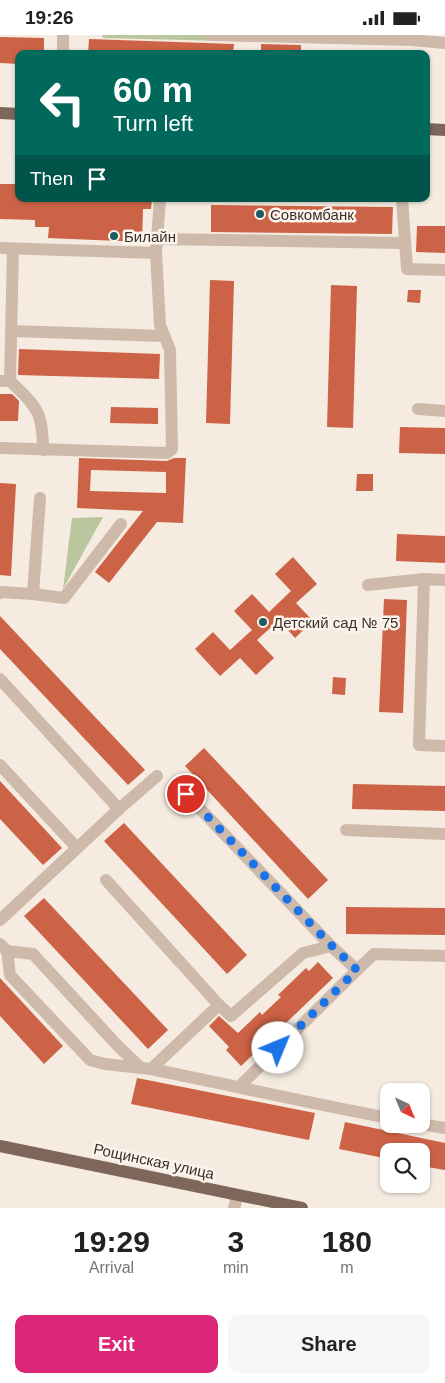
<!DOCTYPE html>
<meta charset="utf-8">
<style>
:root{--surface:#fff;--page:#f6f6f6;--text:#222;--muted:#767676;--accent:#db2777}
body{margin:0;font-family:Helvetica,sans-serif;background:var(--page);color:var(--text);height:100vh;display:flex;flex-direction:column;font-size:19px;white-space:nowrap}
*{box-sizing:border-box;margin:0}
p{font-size:16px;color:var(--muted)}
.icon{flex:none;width:28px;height:28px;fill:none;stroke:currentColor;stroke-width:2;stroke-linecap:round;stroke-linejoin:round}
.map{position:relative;height:1173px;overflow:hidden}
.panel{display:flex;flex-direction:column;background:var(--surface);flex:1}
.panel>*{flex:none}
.guide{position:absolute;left:15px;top:15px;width:415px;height:152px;border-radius:10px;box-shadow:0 1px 4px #0004;background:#00695c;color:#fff;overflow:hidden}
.needle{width:32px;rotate:137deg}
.controls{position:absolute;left:380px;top:1048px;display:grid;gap:10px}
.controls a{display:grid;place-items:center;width:50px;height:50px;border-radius:10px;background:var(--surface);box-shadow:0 1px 4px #0004;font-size:25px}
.pin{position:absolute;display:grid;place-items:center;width:42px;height:42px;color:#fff;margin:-21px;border:2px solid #fff;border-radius:50%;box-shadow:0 1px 5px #0007}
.me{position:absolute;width:55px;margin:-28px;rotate:45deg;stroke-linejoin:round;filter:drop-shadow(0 0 4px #0008)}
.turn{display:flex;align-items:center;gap:18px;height:105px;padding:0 15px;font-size:22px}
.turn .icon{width:65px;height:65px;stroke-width:2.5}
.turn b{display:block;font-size:35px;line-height:42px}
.then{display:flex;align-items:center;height:48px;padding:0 15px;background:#0003;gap:10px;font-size:19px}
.eta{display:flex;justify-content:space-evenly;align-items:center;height:85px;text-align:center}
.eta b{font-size:30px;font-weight:700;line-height:35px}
.action{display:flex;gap:10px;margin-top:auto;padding:10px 15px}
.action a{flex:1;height:58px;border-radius:10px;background:var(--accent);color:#fff;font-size:20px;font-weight:700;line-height:58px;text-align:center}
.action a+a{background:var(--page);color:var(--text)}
.status{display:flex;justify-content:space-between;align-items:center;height:35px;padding:0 25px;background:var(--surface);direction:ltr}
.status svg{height:14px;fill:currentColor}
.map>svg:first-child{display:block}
.green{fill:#b9c69e}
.building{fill:#cd6346;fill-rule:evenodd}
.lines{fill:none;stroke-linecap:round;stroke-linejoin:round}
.minor{stroke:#cebaab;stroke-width:12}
.major{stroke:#7e665b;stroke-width:12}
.route{stroke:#1a73e8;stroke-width:9;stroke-dasharray:0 16.2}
.poi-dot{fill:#1c5e61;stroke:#fcf5ed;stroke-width:2}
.labels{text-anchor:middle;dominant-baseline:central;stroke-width:5;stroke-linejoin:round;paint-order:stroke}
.poi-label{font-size:15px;fill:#3c2f2a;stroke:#fcf5ed;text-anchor:start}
.street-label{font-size:15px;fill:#3c2f2a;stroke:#fcf5ed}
</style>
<div class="status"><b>19:26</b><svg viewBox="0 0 49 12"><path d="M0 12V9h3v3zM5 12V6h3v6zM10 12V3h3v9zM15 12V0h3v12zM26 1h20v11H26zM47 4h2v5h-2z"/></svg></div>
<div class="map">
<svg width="445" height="1173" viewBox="0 0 445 1173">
<rect width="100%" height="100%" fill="#f5ebe0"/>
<!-- green -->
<g class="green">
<polygon points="102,0 421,0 261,7 103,3"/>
<polygon points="103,482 63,554 72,483"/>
</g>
<!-- building -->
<g class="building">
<polygon points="0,2 44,3 44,19 19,19 19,29 0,28"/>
<polygon points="89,4 234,9 233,19 88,19"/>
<polygon points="261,9 301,10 301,19 261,19"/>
<polygon points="0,149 19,149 19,164 152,164 151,174 143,174 142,207 48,203 49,192 35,192 35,185 0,184"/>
<polygon points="211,170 393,172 392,199 211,197"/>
<polygon points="417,191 445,191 445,218 416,217"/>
<polygon points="210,245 234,246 230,389 206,388"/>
<polygon points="331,250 357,251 353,393 327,392"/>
<polygon points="408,255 421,255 420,268 407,267"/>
<polygon points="19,314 160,319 159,344 18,340"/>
<polygon points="0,359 12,359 19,366 18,386 0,386"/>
<polygon points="111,372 158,373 158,389 110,388"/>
<polygon points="400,392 445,393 445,419 399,418"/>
<path d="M 79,423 L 167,426 L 174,423 L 186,423 L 183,488 L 157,487 L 109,548 L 95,537 L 143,476 L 77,473 ZM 91,435 L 166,437 L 166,458 L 90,456 Z"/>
<polygon points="357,439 373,439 373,456 356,456"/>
<polygon points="0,448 16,449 11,541 0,540"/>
<polygon points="397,499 445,501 445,528 396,526"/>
<polygon points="293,522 317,549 296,568 313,586 295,603 279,585 257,605 274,623 256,640 240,623 220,641 195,614 213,597 230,615 252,595 234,576 252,559 269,577 291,556 275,539"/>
<polygon points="384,564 407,565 403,678 379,677"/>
<polygon points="0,581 145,735 128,750 0,614"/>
<polygon points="333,642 346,643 345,660 332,659"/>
<polygon points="204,713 328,845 308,864 185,731"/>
<polygon points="0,746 62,813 43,830 0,784"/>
<polygon points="353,749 445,751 445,776 352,774"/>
<polygon points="124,788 247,920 227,939 104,806"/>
<polygon points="44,863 168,995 148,1014 24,881"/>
<polygon points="346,872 445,873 445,900 346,899"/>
<polygon points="318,927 333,943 241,1031 226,1015 229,1012 209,991 219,981 238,998 260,977 262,980 281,962 278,960 306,933 309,936"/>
<polygon points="0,943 63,1011 44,1029 0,981"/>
<polygon points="137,1043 315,1078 309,1105 131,1069"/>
<polygon points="345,1087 445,1108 445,1135 421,1131 421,1116 389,1116 389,1124 339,1114"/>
</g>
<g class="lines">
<!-- minor -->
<g class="minor">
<polyline points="211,0 412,5 445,8"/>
<polyline points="63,19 63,0"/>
<polyline points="402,164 407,234 445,235"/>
<polyline points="157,204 404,208"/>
<polyline points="0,213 156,218"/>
<polyline points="12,296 164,301"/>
<path d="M 0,346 L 10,346 C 37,372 43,377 43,415"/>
<polyline points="10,346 13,214"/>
<polyline points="418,374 445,376"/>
<polyline points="1,413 167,418 172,414 170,315 160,290 156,218 160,164"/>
<polyline points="445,545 424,544 419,710 445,711"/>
<polyline points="368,550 424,544"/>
<polyline points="0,558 1,557 33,559 40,463"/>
<polyline points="33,559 64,563 121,489"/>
<polyline points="0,644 119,774"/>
<polyline points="0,730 77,813"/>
<polyline points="186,759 331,911"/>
<polyline points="346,795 445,799"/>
<polyline points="106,845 219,970"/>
<polyline points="0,885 119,774 157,741"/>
<polyline points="0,909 7,916 33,919 117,1010 140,1032"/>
<polyline points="7,916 10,940 90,1025 105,1029 151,1034 219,970 231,981 303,918 331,911 357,935 374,919 445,921"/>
<path d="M 151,1034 C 230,1050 309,1068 389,1083"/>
<polyline points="239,1052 357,935"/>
<polyline points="421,1089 445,1093"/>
<polyline points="234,1173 238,1160"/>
</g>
<!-- major -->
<g class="major">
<polyline points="0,78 19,79"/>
<polyline points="426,94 445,95"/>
<polyline points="0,1111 302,1173"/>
</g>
</g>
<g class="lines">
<!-- route -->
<polyline class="route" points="186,759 331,910 357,935 278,1013"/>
</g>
<!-- markers -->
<g class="poi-dot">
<circle cx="260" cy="179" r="5"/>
<circle cx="114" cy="201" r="5"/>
<circle cx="263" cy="587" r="5"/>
</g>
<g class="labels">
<!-- poi labels -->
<g class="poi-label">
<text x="270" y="179">Совкомбанк</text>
<text x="124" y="201">Билайн</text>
<text x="273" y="587">Детский сад № 75</text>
</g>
<!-- street labels -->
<g class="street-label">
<text transform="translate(154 1126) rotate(12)">Рощинская улица</text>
</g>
</g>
</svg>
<div class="controls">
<a><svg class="needle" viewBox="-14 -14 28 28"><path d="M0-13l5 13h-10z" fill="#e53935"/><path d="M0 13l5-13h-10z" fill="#767676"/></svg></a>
<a><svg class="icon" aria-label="search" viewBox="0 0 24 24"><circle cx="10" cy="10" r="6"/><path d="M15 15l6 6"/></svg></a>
</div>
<div class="pin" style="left:186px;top:759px;background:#d93025"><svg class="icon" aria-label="arrive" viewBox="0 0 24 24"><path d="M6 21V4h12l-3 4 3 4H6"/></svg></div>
<svg class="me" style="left:278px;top:1013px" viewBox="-20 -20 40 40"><circle r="19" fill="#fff"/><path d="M0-13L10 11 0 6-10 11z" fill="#1a73e8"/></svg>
<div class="guide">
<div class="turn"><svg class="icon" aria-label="left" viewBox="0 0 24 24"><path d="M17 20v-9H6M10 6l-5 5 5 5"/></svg><div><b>60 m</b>Turn left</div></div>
<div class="then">Then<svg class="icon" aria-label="arrive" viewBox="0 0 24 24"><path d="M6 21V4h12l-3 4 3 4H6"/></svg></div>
</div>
</div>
<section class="panel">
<div class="eta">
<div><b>19:29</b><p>Arrival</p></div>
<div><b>3</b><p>min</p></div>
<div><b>180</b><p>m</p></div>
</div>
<div class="action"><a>Exit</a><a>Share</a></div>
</section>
